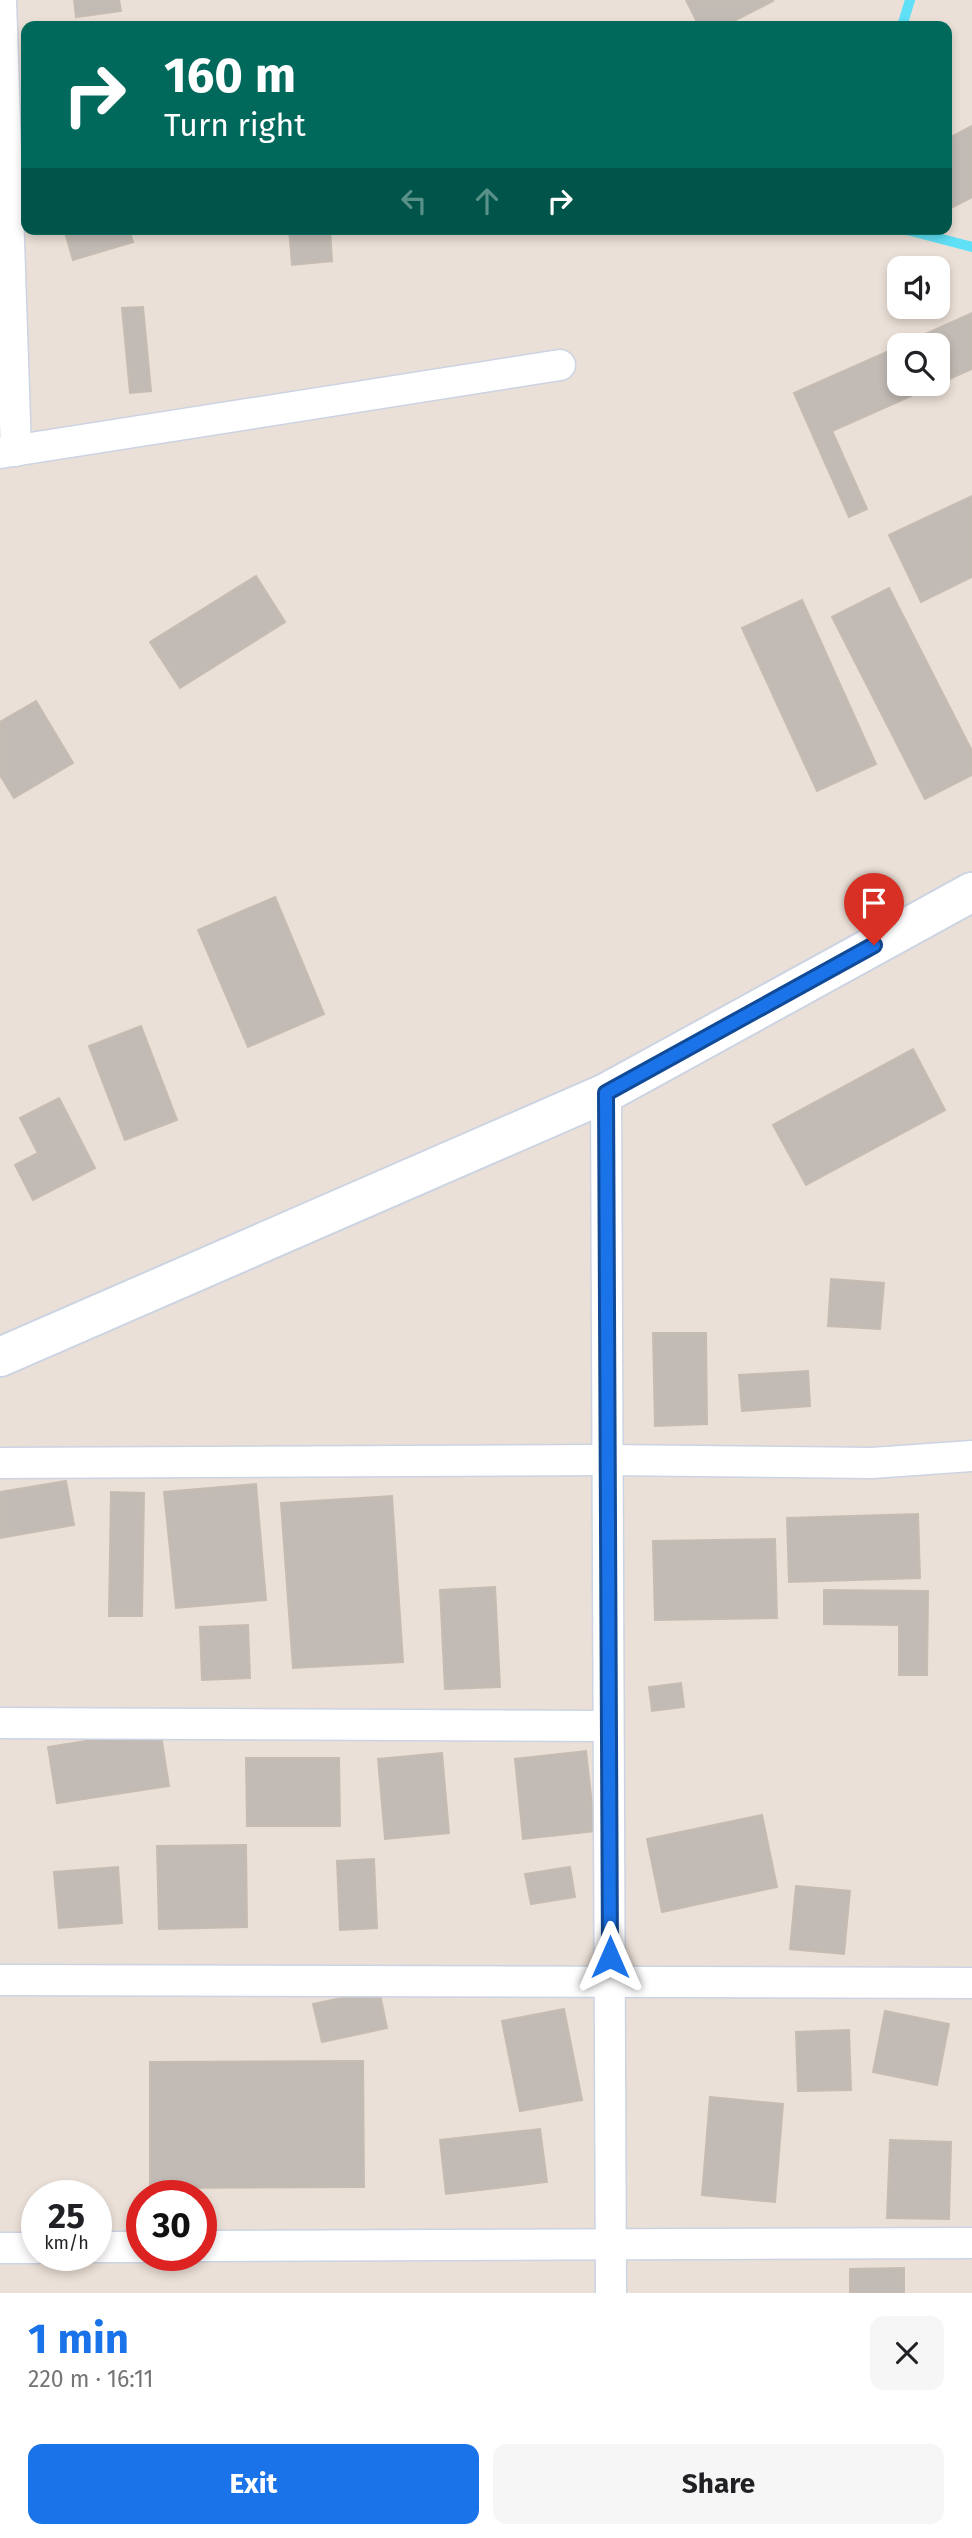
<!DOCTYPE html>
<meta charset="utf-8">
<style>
:root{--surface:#fff;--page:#f6f6f6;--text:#202124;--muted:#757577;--accent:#1a73e8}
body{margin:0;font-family:"Fira Sans",sans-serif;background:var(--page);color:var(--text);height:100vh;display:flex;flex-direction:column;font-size:26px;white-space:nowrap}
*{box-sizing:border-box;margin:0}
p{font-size:23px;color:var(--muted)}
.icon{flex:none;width:38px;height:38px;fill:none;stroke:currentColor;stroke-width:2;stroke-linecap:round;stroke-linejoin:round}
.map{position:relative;height:2293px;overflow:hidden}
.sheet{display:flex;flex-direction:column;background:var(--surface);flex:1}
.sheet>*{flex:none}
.banner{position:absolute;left:21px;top:21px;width:931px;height:214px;border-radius:14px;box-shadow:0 4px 10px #0003;background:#00695c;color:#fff;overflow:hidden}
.buttons{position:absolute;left:887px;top:256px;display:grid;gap:14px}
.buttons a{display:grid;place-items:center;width:63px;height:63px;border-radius:14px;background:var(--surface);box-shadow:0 4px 10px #0003;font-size:35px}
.speed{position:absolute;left:21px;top:2180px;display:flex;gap:14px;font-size:35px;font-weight:700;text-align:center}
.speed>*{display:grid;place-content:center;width:91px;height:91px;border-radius:50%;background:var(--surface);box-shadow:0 4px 10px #0003;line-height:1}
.speed small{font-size:18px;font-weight:400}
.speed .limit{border:10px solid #d22;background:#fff;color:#111}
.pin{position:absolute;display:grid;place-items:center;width:60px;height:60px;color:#fff;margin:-72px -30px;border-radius:50% 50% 50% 0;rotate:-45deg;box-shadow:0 0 7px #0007}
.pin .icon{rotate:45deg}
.me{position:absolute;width:77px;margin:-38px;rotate:0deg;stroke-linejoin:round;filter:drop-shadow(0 0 5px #0008)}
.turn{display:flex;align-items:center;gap:24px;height:147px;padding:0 28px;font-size:32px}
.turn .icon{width:91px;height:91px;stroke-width:2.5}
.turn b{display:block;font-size:49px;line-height:60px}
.lanes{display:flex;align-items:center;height:66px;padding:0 28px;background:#0003;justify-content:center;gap:35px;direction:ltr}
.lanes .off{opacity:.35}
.round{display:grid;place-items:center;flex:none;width:74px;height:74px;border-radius:14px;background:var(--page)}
.overview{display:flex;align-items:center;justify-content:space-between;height:119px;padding:0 28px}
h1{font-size:42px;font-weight:700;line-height:52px;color:var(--accent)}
.action{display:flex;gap:14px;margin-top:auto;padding:14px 28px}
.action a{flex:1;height:80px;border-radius:14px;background:var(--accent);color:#fff;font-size:28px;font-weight:700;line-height:80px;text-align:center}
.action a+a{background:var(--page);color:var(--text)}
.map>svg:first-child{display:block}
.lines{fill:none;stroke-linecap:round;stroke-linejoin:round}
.stream{stroke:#60e0f7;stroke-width:10}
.building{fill:#c2bab4;stroke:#c6bcb1;stroke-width:2}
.street-casing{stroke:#ccd3e2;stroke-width:33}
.secondary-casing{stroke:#ccd3e2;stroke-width:42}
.street{stroke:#fff;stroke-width:30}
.secondary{stroke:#fff;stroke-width:38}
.route-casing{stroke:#114b97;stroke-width:18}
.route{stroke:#1a73e8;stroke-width:12}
</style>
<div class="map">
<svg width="972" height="2293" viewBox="0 0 972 2293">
<rect width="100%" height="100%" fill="#ebe0d7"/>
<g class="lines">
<!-- stream -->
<g class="stream">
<polyline points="902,26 910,0"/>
<polyline points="903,229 972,247"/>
</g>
</g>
<!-- building -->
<g class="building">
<polygon points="74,0 119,0 121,11 76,17"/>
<polygon points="686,0 772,0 773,1 724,26 699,26"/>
<polygon points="972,126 972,197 947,210 947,139"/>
<polygon points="64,229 129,229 133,242 73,260"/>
<polygon points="289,229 330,229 332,261 292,265"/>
<polygon points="143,307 151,391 130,393 122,308"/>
<polygon points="972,313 972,369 832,431 867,509 849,517 794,393 900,346 900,383 938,383 938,345 901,345"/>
<polygon points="972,496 972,577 921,602 889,535"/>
<polygon points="256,576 285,622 180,688 150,642"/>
<polygon points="889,588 972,751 972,775 925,799 832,617"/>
<polygon points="802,600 876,764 817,791 742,628"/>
<polygon points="36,701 73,763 14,798 0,775 0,722"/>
<polygon points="275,897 324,1014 248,1047 198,930"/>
<polygon points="141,1026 177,1120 125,1140 89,1046"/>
<polygon points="913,1049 945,1110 806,1185 773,1125"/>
<polygon points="59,1098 95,1168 33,1200 15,1165 38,1153 20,1118"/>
<polygon points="831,1279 884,1283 880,1329 828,1326"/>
<polygon points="653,1333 706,1333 707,1424 655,1426"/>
<polygon points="808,1371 810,1406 742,1411 739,1375"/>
<polygon points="66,1481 74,1525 0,1538 0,1492"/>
<polygon points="256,1484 266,1600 176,1608 164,1492"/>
<polygon points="111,1492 144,1493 142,1616 109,1616"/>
<polygon points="392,1496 403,1662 293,1668 281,1503"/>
<polygon points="918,1514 920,1578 789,1582 787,1518"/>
<polygon points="775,1539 777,1618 655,1620 653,1541"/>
<polygon points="495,1587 500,1687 445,1689 440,1590"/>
<polygon points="824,1590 928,1591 927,1675 899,1675 899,1625 824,1624"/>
<polygon points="248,1625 250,1678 202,1680 200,1627"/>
<polygon points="681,1683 684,1707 652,1711 649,1687"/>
<polygon points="160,1729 169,1786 57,1803 48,1747"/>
<polygon points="586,1751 595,1831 523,1839 515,1759"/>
<polygon points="442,1753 449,1833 385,1839 378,1759"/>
<polygon points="246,1758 339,1758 340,1826 247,1826"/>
<polygon points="762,1815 777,1887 662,1912 647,1839"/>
<polygon points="246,1845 247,1927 159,1929 157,1846"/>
<polygon points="374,1859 377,1928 340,1930 337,1861"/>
<polygon points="118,1867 122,1923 59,1928 54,1872"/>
<polygon points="570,1867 575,1897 531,1904 525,1874"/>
<polygon points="796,1886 850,1891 844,1954 790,1949"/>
<polygon points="379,1990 387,2028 322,2042 313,2004"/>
<polygon points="564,2009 582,2100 520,2111 502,2021"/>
<polygon points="885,2011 949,2024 937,2085 873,2072"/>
<polygon points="849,2030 851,2090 798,2091 796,2032"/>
<polygon points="363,2061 364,2187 150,2188 150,2062"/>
<polygon points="710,2097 783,2104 775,2202 702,2195"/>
<polygon points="540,2129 547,2182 446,2194 440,2140"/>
<polygon points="890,2140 951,2142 949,2219 887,2218"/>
<polygon points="904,2268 904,2293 850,2293 850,2269"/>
</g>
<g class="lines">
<defs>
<g id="street">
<polyline points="1,0 16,451"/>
<polyline points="0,453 560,365"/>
<polyline points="606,1093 611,2293"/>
<polyline points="0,1463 607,1460 872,1463 972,1456"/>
<polyline points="0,1723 608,1726"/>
<polyline points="0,1980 972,1983"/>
<polyline points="201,2246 972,2243"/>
<polyline points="96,2247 142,2247"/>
<polyline points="0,2248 37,2248"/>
</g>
<polyline id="secondary" points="0,1357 606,1093 972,892"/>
</defs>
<!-- street casing -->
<use href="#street" class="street-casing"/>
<!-- secondary casing -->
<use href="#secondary" class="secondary-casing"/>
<!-- street -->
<use href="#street" class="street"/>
<!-- secondary -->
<use href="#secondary" class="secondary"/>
</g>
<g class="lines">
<defs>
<polyline id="route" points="610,1957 606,1093 874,945"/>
</defs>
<!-- route casing -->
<use href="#route" class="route-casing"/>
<!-- route -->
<use href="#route" class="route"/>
</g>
</svg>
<div class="buttons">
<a><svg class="icon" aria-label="sound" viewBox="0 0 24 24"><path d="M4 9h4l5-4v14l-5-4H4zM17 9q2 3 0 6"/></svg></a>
<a><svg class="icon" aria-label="search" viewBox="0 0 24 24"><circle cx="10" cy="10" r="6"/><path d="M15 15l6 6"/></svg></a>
</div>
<div class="speed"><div>25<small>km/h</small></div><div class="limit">30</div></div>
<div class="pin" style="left:874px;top:945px;background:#d93025"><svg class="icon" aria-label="arrive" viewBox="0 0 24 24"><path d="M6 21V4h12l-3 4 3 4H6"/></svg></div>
<svg class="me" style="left:610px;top:1957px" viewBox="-20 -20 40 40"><path d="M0-17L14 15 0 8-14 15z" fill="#1a73e8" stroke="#fff" stroke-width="4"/></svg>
<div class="banner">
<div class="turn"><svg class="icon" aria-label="right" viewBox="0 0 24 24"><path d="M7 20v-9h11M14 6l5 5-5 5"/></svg><div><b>160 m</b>Turn right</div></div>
<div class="lanes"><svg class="icon off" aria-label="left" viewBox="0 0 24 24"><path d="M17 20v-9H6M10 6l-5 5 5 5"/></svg><svg class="icon off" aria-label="ahead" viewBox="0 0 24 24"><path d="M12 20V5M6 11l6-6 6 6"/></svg><svg class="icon" aria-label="right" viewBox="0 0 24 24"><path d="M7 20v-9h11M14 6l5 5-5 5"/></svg></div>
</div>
</div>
<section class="sheet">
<div class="overview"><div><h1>1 min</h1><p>220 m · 16:11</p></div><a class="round"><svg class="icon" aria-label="close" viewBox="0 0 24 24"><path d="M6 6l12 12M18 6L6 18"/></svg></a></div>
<div class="action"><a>Exit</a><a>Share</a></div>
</section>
